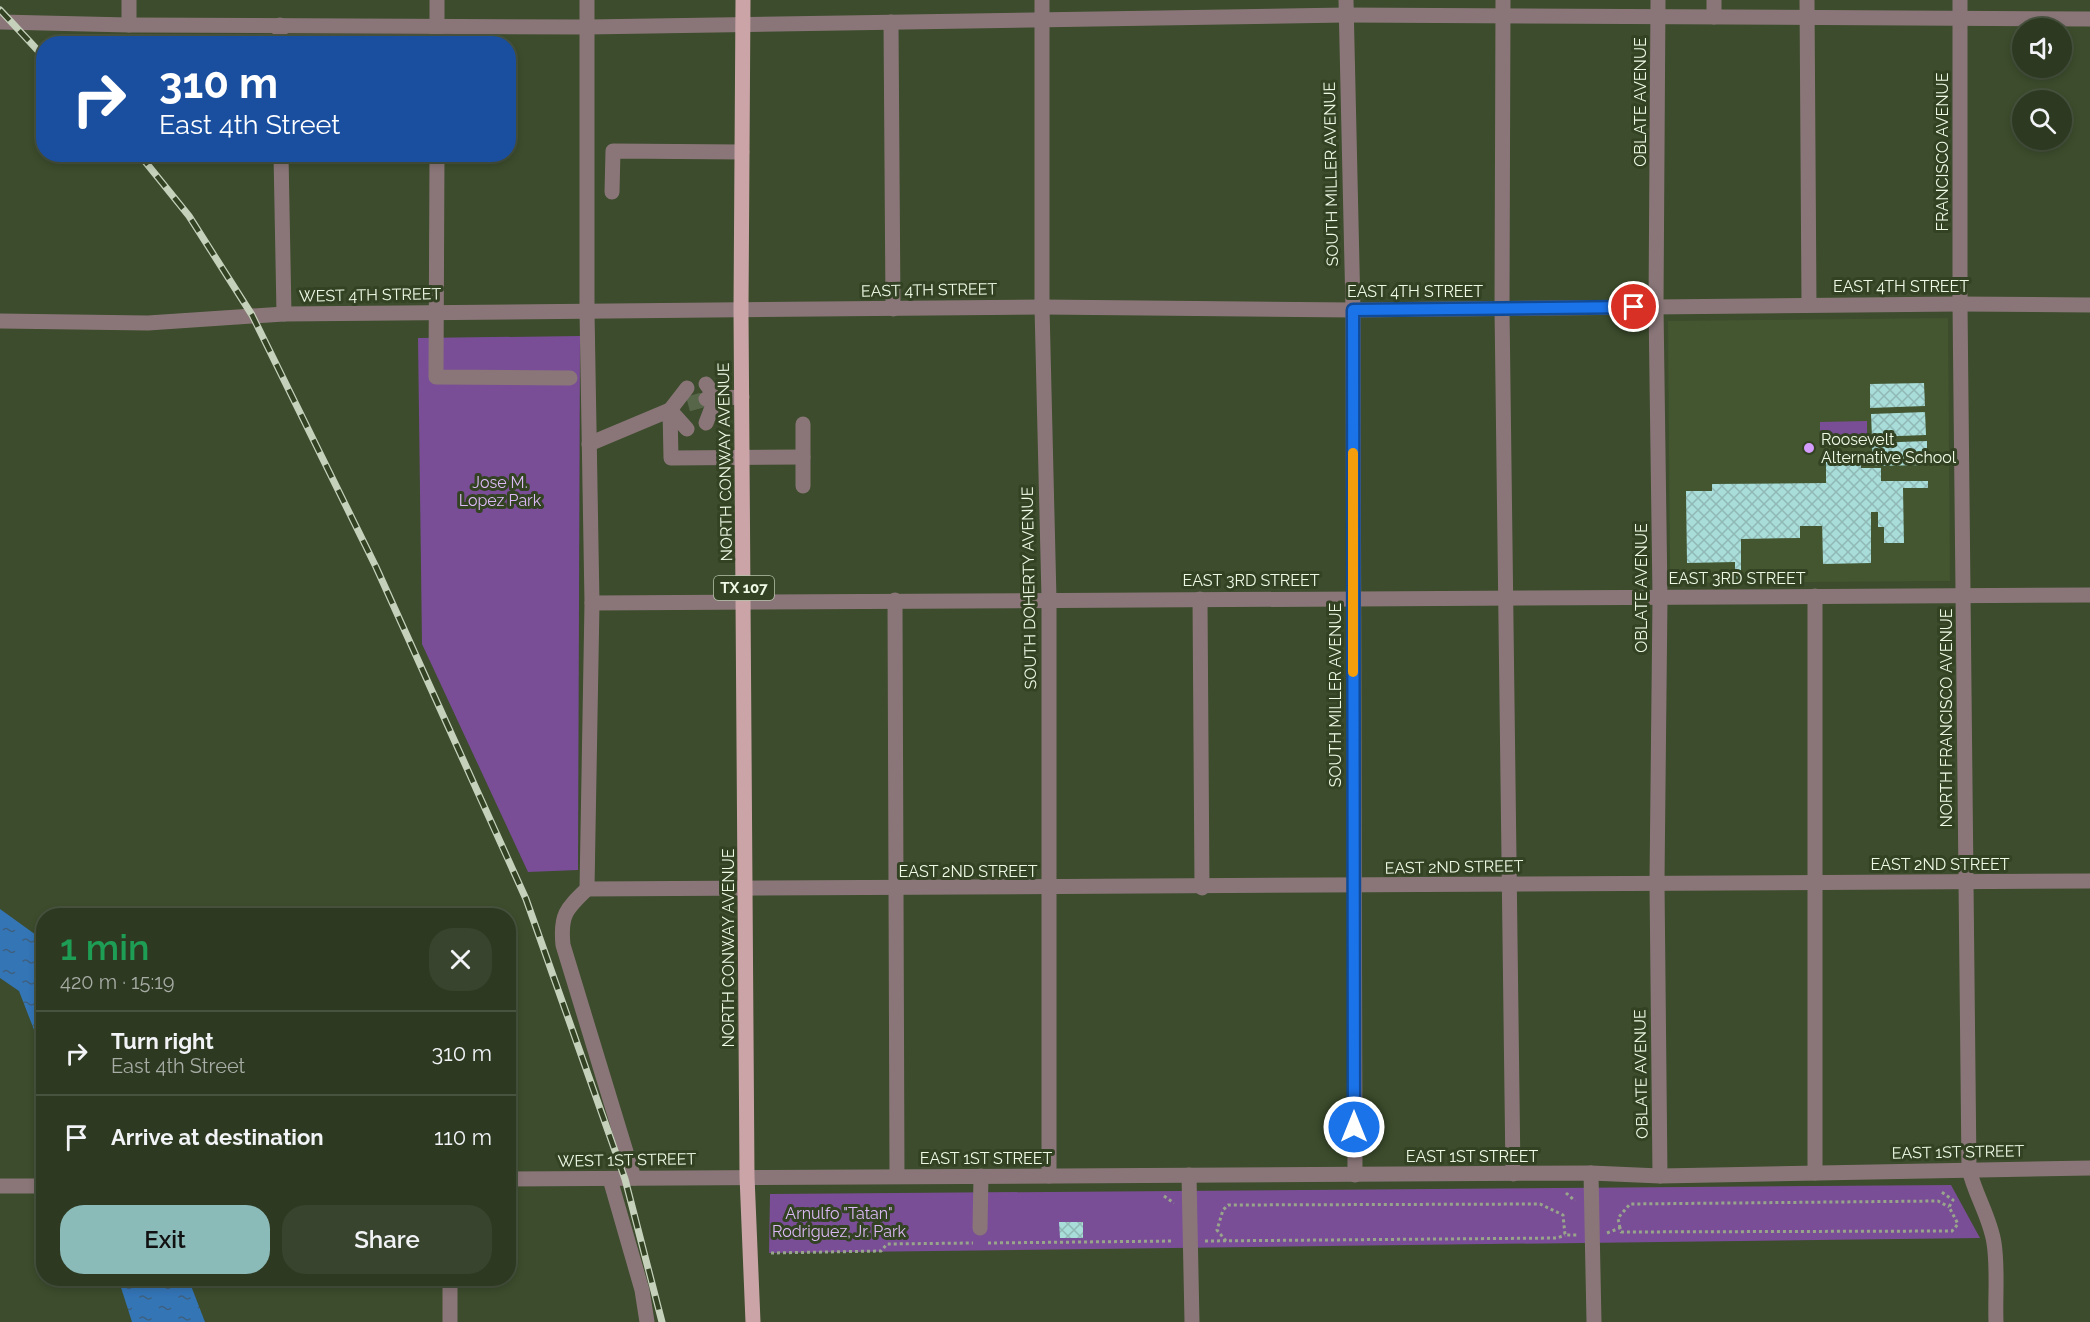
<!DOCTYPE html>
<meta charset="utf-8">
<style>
:root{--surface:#2d3921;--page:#39442e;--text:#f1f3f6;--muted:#a7aca5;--line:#48533f;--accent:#8bbbb9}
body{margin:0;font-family:Raleway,sans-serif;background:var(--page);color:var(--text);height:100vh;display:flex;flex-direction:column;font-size:22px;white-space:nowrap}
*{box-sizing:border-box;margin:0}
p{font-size:20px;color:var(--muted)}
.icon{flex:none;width:33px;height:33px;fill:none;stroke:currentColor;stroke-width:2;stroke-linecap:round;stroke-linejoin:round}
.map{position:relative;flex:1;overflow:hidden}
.side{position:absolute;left:36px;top:908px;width:480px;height:378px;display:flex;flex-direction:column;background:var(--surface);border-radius:24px;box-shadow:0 3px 9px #0003,0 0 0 2px var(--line)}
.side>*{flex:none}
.top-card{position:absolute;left:36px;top:36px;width:480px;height:126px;border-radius:24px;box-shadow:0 3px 9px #0003,0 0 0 2px var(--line);background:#1a4fa0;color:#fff;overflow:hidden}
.controls{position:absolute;left:2012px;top:18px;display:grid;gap:12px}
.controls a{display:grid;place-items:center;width:60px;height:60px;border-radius:50%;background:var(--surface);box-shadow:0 3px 9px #0003,0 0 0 2px var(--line);font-size:30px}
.pin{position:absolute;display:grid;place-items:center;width:51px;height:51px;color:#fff;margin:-26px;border:3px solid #fff;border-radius:50%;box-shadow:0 2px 6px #0007}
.me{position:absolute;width:66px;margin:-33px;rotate:0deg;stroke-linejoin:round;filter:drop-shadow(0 0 4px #0008)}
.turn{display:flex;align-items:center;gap:21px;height:126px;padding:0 24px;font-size:27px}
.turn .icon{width:78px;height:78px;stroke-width:2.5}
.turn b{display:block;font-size:42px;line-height:51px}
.round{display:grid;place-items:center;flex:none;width:63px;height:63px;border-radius:24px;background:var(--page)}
.overview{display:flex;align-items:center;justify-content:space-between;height:102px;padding:0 24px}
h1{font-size:36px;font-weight:600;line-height:45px;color:#1e9e55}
.primary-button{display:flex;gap:12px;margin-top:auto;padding:12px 24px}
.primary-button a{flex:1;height:69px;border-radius:24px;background:var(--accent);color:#111;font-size:24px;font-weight:600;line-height:69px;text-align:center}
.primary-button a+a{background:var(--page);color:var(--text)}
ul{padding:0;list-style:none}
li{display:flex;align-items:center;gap:18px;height:84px;padding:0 24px;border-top:2px solid var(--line)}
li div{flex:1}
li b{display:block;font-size:22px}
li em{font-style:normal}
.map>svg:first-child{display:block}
.built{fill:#435630}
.park{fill:#7a4e96}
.water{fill:url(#water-ripples)}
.building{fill:url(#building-cross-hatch)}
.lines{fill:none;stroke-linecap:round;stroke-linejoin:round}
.minor-tunnel{stroke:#576648;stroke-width:15;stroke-dasharray:15 8;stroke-linecap:butt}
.path{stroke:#98a58b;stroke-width:3;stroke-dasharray:3 3;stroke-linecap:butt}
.minor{stroke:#8a7678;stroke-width:15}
.major{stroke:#cba4a8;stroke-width:15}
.rail-casing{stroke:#c5d1bb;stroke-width:7}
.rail{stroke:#324222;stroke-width:4.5;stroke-dasharray:14;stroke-linecap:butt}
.route-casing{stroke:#114b97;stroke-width:15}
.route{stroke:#1a73e8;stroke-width:10}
.slow{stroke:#f59e0b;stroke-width:10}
.poi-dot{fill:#d49cfb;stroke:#324222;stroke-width:2}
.labels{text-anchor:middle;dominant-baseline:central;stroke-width:6;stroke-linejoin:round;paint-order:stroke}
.shield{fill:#324222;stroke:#b6c2ab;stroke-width:1.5}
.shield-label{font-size:15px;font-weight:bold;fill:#eff9e6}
.street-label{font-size:16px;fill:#eff9e6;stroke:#324222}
.poi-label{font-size:16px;fill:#eff9e6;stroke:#324222;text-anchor:start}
.park-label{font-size:16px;fill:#dbb9f5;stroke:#324222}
</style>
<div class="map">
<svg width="2090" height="1322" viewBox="0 0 2090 1322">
<defs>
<pattern id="water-ripples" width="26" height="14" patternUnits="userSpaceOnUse" patternTransform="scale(1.5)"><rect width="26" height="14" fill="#3475b6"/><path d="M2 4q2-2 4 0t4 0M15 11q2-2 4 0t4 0" fill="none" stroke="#3e607e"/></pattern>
<pattern id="building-cross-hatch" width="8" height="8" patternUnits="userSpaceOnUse" patternTransform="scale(1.5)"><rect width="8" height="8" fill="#a8ddd9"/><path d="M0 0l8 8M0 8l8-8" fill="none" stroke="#90b8b4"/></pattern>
</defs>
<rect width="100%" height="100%" fill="#3c4c2c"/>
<!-- built -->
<polygon class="built" points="1948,318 1950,581 1670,583 1668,321"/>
<!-- park -->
<g class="park">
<polygon points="580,336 578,870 528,872 422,644 418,338"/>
<polygon points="1867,421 1867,439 1820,440 1820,422"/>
<polygon points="1951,1185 1980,1238 769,1253 770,1194"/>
</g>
<!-- water -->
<g class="water">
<polygon points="0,909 43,940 43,1053 19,991 0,978"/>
<polygon points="118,1278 188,1278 205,1322 132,1322"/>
</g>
<!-- building -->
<g class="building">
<polygon points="1924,383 1925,406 1870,408 1870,384"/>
<polygon points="1925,412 1926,435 1872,437 1871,414"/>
<polygon points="1927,441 1927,465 1873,466 1872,443"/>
<polygon points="1861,458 1861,468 1881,468 1881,481 1928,481 1928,488 1903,488 1904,543 1884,543 1884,527 1878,527 1878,512 1871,512 1871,563 1823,564 1822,520 1822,526 1800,526 1800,538 1741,539 1741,579 1735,579 1735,562 1687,563 1686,491 1712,491 1712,484 1826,483 1826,459"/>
<polygon points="1059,1222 1083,1222 1083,1238 1060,1238"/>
</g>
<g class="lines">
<!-- minor-tunnel -->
<polyline class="minor-tunnel" points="688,404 706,399"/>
<!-- path -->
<g class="path">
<polyline points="1566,1193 1575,1201"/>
<polyline points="1164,1196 1174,1203"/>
<polyline points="1620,1228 1618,1218 1630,1204 1938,1201 1949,1207"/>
<polyline points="1607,1233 1620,1228 1621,1232 1952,1231 1958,1224 1949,1207 1953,1200 1940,1191"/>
<polyline points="1205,1241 1557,1238 1565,1235"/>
<polyline points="1226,1241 1217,1230 1223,1210 1228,1205 1540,1204 1563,1215 1565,1235 1577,1235"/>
<polyline points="988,1243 1174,1241"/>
<polyline points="771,1253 881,1251 887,1244 973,1243"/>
</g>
<!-- minor -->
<g class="minor">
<polyline points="129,0 129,25"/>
<polyline points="437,0 437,44"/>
<path d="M 587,0 L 587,311 L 592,603 L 587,889 C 566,909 560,915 563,945 L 634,1178"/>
<polyline points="1042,0 1042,307 1049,599 1049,1176"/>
<polyline points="1346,0 1353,310 1355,1175"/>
<polyline points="1503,0 1502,308 1513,1174"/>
<polyline points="1658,0 1656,306 1660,597 1657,882 1660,1176"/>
<polyline points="1807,0 1809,305"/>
<path d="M 1960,0 L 1960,304 L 1969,1169 C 1975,1195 1990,1217 1994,1243 C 1998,1268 1995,1296 1996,1322"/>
<polyline points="1714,17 1714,0"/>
<polyline points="0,22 129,25 587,27 1346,15 2090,19"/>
<polyline points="891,22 893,309"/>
<polyline points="280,44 280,25"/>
<polyline points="281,154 284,314"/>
<polyline points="437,154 436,377 570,378"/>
<polyline points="612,192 613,151 742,152"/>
<polyline points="0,321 148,323 284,314 1042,307 1353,310 1960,304 2090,305"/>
<polyline points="706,384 716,397"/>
<polyline points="706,399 742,397"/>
<polyline points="670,410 687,388"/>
<polyline points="670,410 687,429"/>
<polyline points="706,423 716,397"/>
<polyline points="589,444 670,410 671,458 803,457"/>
<polyline points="803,486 803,424"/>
<polyline points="1200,599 1202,888"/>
<polyline points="895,600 897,1176"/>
<polyline points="592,603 2090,595"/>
<polyline points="587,889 2090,881"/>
<polyline points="1591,1173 1594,1322"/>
<polyline points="1815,1173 1815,596"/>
<polyline points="1189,1175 1192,1322"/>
<polyline points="508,1179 1591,1173 1660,1176 2090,1168"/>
<polyline points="610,1179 642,1290 647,1322"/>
<polyline points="0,1186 44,1186"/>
<polyline points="980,1228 981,1176"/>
<polyline points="450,1322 450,1278"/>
</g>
<!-- major -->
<polyline class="major" points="743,0 741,310 747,1176 753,1322"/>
<defs>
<g id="rail">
<polyline points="0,10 44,57"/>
<polyline points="139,154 189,216 252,315 376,567 526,899 625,1179 662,1322"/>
</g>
</defs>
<!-- rail casing -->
<use href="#rail" class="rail-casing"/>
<!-- rail -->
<use href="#rail" class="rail"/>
</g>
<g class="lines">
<defs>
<polyline id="route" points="1354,1127 1353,310 1634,307"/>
</defs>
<!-- route casing -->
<use href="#route" class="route-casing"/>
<!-- route -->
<use href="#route" class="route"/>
<!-- slow -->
<polyline class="slow" points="1353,453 1353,672"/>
</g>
<!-- markers -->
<circle class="poi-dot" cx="1809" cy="448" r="6"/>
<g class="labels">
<!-- shield labels -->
<rect class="shield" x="714" y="576" width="60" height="24" rx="4.5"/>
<g class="shield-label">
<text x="744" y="588">TX 107</text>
</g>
<!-- street labels -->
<g class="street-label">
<text transform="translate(1640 102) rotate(-90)">OBLATE AVENUE</text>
<text transform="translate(1942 152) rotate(-90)">FRANCISCO AVENUE</text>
<text transform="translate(1331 174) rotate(-91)">SOUTH MILLER AVENUE</text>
<text x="1901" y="286">EAST 4TH STREET</text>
<text transform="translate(929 290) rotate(-1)">EAST 4TH STREET</text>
<text x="1415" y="291">EAST 4TH STREET</text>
<text transform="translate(370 295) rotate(-1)">WEST 4TH STREET</text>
<text transform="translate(725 462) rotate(-91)">NORTH CONWAY AVENUE</text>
<text x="1737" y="578">EAST 3RD STREET</text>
<text x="1251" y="580">EAST 3RD STREET</text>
<text transform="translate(1029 588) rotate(-91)">SOUTH DOHERTY AVENUE</text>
<text transform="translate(1641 588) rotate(-90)">OBLATE AVENUE</text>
<text transform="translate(1335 695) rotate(-90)">SOUTH MILLER AVENUE</text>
<text transform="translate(1946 718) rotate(-90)">NORTH FRANCISCO AVENUE</text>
<text x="1940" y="864">EAST 2ND STREET</text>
<text transform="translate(1454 867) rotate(-1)">EAST 2ND STREET</text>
<text x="968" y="871">EAST 2ND STREET</text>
<text transform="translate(728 948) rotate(-90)">NORTH CONWAY AVENUE</text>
<text transform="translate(1641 1074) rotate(-91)">OBLATE AVENUE</text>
<text transform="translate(1958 1152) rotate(-1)">EAST 1ST STREET</text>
<text x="1472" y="1156">EAST 1ST STREET</text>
<text x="986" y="1158">EAST 1ST STREET</text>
<text transform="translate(627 1160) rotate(-1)">WEST 1ST STREET</text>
</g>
<!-- poi labels -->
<g class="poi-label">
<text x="1821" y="439">Roosevelt<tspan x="1821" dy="18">Alternative School</tspan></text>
</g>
<!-- park labels -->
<g class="park-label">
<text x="500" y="482">Jose M.<tspan x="500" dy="18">Lopez Park</tspan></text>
<text x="839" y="1213">Arnulfo "Tatan"<tspan x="839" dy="18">Rodriguez, Jr. Park</tspan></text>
</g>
</g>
</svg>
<div class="controls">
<a><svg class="icon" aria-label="sound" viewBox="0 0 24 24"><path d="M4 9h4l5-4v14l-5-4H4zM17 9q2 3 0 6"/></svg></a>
<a><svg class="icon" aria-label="search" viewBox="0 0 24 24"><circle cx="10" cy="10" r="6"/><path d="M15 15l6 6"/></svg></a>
</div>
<div class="pin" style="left:1634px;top:307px;background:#d93025"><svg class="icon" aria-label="arrive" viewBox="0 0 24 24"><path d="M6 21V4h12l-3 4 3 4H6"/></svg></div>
<svg class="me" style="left:1354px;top:1127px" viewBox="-20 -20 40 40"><circle r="17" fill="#1a73e8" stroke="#fff" stroke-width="3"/><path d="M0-11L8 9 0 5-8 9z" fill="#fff"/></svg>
<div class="top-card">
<div class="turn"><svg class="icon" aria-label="right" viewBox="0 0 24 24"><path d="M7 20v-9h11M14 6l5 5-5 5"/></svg><div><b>310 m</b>East 4th Street</div></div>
</div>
<section class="side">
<div class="overview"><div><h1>1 min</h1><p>420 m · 15:19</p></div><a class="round"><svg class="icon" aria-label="close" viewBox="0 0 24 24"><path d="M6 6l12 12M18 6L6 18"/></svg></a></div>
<ul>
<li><svg class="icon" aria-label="right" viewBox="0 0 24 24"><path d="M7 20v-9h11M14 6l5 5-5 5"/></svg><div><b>Turn right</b><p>East 4th Street</p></div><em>310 m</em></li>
<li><svg class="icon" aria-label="arrive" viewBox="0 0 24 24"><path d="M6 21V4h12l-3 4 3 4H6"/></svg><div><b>Arrive at destination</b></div><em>110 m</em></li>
</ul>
<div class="primary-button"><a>Exit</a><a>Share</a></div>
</section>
</div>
